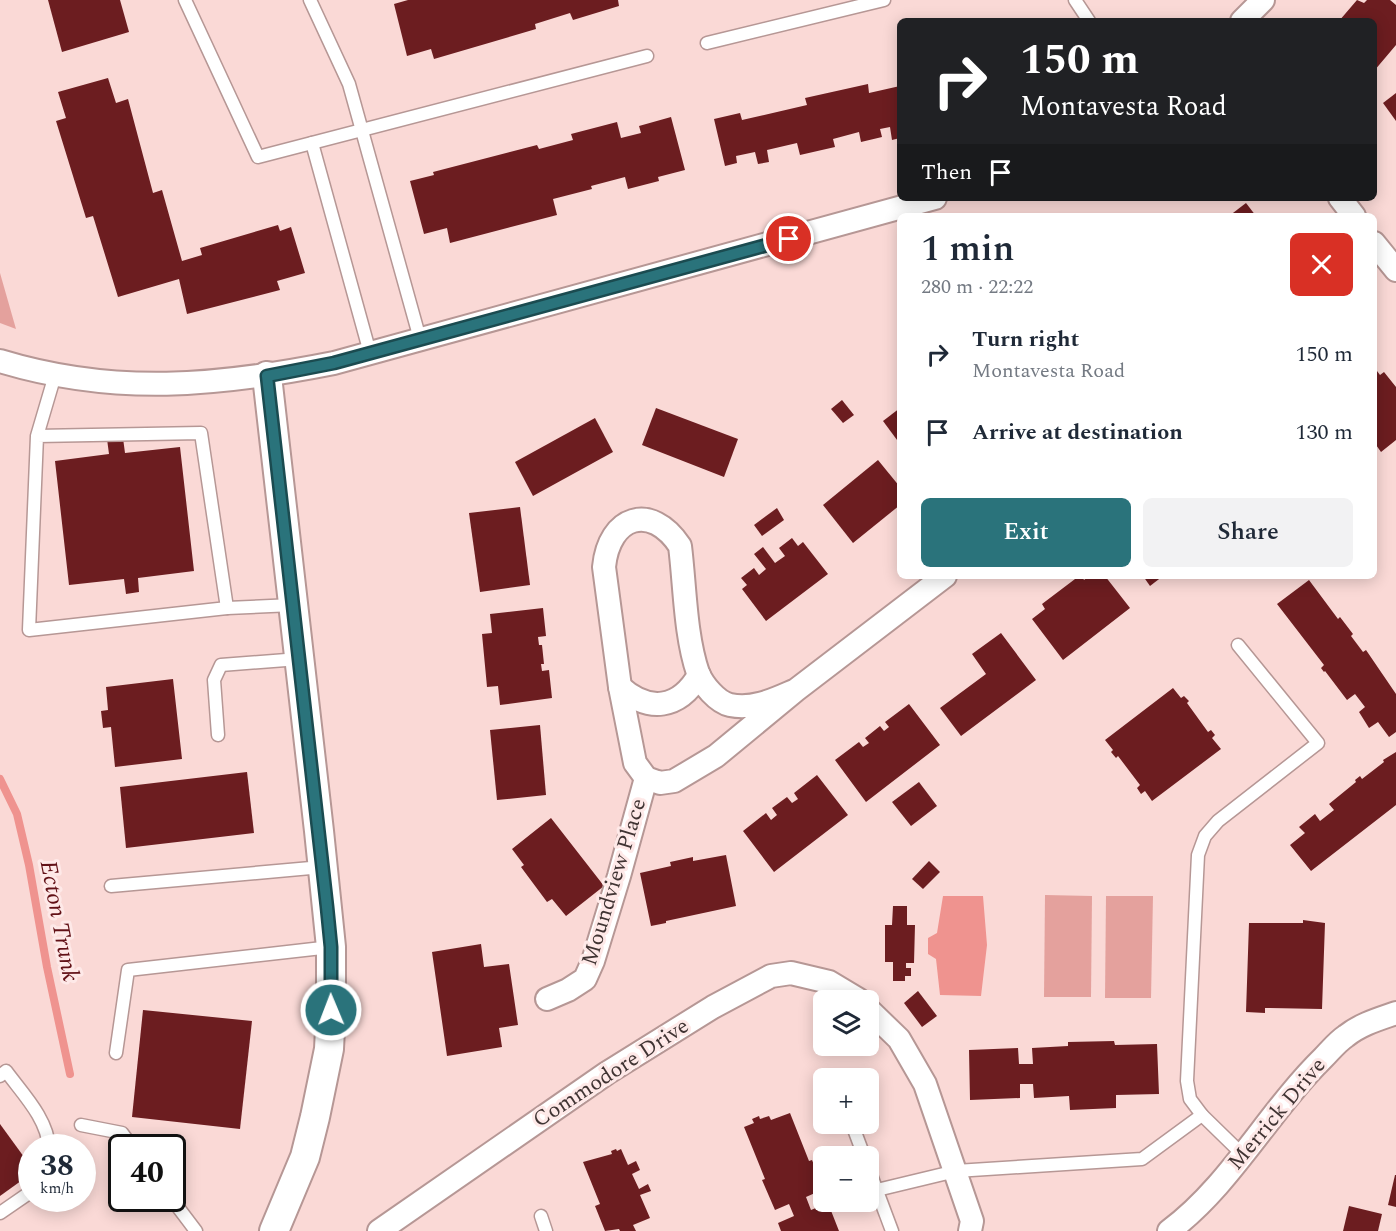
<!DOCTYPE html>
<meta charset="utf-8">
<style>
:root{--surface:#fff;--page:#f2f2f3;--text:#1f2937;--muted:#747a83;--accent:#2a737b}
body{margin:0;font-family:Spectral,serif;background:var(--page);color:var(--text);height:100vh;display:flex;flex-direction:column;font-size:22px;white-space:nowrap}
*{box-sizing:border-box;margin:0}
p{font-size:20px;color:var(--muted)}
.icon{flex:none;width:33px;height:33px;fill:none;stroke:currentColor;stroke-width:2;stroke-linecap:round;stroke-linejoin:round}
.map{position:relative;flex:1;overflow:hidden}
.details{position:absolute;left:897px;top:213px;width:480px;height:366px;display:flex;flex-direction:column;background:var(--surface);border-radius:9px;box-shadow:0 3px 15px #0003}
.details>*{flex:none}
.guide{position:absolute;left:897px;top:18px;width:480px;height:183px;border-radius:9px;box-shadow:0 3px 15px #0003;background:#202124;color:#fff;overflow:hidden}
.fabs{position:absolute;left:813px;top:990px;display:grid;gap:12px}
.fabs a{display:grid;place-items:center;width:66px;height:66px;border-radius:9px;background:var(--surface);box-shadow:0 3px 15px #0003;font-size:30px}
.speed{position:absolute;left:18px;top:1134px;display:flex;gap:12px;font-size:30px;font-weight:700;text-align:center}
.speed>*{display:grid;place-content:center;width:78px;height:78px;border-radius:50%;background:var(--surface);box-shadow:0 3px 15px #0003;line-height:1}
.speed small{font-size:15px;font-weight:400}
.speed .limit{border:3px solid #111;border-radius:9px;background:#fff;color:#111}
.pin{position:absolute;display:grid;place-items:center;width:51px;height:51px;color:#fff;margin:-26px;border:3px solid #fff;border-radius:50%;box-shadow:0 2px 6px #0007}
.me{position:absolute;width:66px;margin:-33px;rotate:359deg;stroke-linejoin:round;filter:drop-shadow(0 0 4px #0008)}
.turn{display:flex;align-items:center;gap:21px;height:126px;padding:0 24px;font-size:27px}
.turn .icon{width:78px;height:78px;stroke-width:2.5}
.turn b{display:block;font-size:42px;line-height:51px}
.then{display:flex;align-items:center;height:57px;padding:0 24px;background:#0003;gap:12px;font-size:22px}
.round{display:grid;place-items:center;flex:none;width:63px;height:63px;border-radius:9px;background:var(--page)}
.head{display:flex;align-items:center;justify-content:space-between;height:102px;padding:0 24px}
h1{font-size:36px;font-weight:600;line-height:45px}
.action{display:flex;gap:12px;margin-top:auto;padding:12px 24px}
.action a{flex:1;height:69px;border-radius:9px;background:var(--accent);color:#fff;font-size:24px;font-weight:600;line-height:69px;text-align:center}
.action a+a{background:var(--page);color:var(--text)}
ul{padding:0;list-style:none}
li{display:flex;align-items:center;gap:18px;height:78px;padding:0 24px}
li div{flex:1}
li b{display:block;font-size:22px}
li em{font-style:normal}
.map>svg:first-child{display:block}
.green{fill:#e4a19d}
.water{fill:#ef938f}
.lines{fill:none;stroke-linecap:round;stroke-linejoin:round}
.stream{stroke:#ef938f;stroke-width:8}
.building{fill:#6c1d20}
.service-casing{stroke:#b69795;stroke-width:15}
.minor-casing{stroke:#b69795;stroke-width:26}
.tertiary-casing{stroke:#b69795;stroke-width:32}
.service{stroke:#fff;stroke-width:12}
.minor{stroke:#fff;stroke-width:22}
.tertiary{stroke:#fff;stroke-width:28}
.route-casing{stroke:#1b4b50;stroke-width:15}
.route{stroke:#2a737b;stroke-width:10}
.labels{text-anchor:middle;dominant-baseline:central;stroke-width:6;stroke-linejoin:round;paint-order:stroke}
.street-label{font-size:22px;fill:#403433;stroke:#fee9e8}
.water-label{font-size:24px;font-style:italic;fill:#621117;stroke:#fee9e8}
</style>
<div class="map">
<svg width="1396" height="1231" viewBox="0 0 1396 1231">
<rect width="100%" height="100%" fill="#fad9d6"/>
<!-- green -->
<g class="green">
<polygon points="0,273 16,329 0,323"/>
<polygon points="1045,895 1092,896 1091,997 1044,997"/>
<polygon points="1106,896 1153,896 1151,998 1105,998"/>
</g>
<!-- water -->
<polygon class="water" points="943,896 983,896 987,945 981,996 940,995 936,959 928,954 928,938 937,933"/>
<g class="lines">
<!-- stream -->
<polyline class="stream" points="0,779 17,814 29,865 47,967 70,1074"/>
</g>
<!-- building -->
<g class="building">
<polygon points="48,0 120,0 129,32 62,52"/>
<polygon points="408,0 618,0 619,6 573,20 570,13 535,24 536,29 434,59 431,49 407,56 394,4"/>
<polygon points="1357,0 1364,3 1367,0 1390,0 1396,5 1396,45 1374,71 1374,21 1339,21"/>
<polygon points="108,78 116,103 128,99 153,193 162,190 182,261 202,255 200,248 278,225 280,231 291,227 305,273 277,281 280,290 187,314 179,279 118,297 93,216 86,218 56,121 66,118 58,92"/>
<polygon points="868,84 869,93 900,86 900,138 892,140 890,127 880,129 882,137 861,142 859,132 833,139 835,147 800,155 797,143 767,150 769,162 758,164 755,152 736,156 737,163 725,166 714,119 740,113 742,120 807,105 805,98"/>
<polygon points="1396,93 1396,121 1383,103"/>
<polygon points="671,117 685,170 658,177 659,181 628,189 625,177 591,186 592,189 553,199 557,215 450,243 447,228 424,234 410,181 434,175 433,172 537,145 539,149 573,140 571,134 617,122 621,138 641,133 639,126"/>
<polygon points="1246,203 1256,216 1229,216"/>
<polygon points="1374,367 1380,375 1384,372 1396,387 1396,440 1381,452 1374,442"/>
<polygon points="842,400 854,415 843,423 831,409"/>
<polygon points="656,408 738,439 724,477 642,445"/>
<polygon points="900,408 900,444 883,421"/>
<polygon points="595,418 613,452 533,496 515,462"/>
<polygon points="123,438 125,453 180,447 194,571 138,578 139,592 126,594 124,579 69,585 55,461 109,454 107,439"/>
<polygon points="878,460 900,487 900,505 853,543 823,505"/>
<polygon points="520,507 530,585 480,592 469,513"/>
<polygon points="777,508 784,520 762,536 754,525"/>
<polygon points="792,538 798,546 803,542 828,574 766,621 742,589 747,585 741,578 754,568 759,575 766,569 754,554 763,547 775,563 785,556 779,548"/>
<polygon points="1079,576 1082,576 1084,580 1089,576 1105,576 1130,608 1063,660 1032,619 1045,609 1042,604"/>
<polygon points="1143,576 1163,576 1150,586"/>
<polygon points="1309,580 1338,619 1340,617 1353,634 1351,636 1363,652 1366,650 1396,694 1396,732 1389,737 1378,722 1369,728 1359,712 1365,707 1355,694 1347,700 1325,671 1324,672 1321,668 1324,665 1277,604"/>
<polygon points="543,608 546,636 538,637 539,645 542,645 544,664 541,664 542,671 549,670 552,698 500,705 498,686 487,687 482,634 492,633 490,614"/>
<polygon points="1001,633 1036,680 961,736 940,708 986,674 972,654"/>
<polygon points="173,679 182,759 115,767 111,727 103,728 101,711 108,710 106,687"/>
<polygon points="1173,688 1181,698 1184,696 1189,701 1187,703 1208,732 1211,730 1215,735 1212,738 1221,749 1152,801 1145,791 1141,794 1137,788 1140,785 1118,756 1116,758 1111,752 1113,750 1105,740"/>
<polygon points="909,704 940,745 866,802 835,760 859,742 863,747 869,743 865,738 880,726 884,731 889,727 885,722"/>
<polygon points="540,725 546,795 497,800 490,730"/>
<polygon points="1396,752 1396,805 1311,871 1290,845 1305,833 1299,827 1315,814 1320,821 1334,810 1329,804 1356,782 1355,780 1360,776 1362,779 1384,762 1383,760"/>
<polygon points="247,772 254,833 126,848 120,787"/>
<polygon points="817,775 848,815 774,872 743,831 766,813 771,820 777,815 772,808 787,797 792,803 798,799 794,793"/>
<polygon points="919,782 937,806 911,826 892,802"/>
<polygon points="551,818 604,886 566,916 552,899 547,902 521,867 524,865 512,849"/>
<polygon points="726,855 736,906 666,921 666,923 651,926 640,873 671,866 670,862 693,857 693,861"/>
<polygon points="929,861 940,872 923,889 912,879"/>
<polygon points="893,906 907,906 907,925 915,925 914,963 906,963 906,968 911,968 911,976 905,976 905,981 893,981 893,962 885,962 885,925 892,925"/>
<polygon points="1303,920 1325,923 1322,1009 1265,1008 1265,1013 1246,1012 1249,923 1303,923"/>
<polygon points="481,944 484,967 509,964 518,1025 499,1028 502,1047 447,1056 432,952"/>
<polygon points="918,991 937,1016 922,1027 904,1003"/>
<polygon points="143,1010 252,1021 240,1129 132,1117"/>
<polygon points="1114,1041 1115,1045 1157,1044 1159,1094 1116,1095 1116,1108 1070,1110 1069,1096 1034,1098 1033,1084 1020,1084 1020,1098 970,1100 969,1050 1018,1048 1019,1064 1033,1064 1032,1048 1068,1046 1068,1042"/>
<polygon points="790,1113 809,1161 812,1160 824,1189 806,1197 811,1210 828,1203 839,1231 781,1231 778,1223 794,1216 789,1204 775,1210 762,1180 765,1179 744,1127 754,1123 752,1119 759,1116 760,1119 769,1116 771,1120"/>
<polygon points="0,1124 32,1168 32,1173 0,1196"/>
<polygon points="616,1149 617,1151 621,1149 628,1165 636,1161 640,1170 632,1174 639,1189 648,1184 651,1191 640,1195 650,1218 633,1225 636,1231 620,1231 619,1229 605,1231 595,1206 600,1204 583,1162 612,1154 611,1151"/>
<polygon points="1395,1175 1396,1175 1396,1207 1388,1205"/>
<polygon points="1349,1206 1382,1214 1378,1231 1343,1231"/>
</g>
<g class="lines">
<defs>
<g id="service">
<polyline points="185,0 258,157 647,56"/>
<polyline points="310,0 349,84 420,339"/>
<polyline points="1075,0 1089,21"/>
<polyline points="707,43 884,0"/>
<polyline points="312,143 370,353"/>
<polyline points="37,436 29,630 227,608 201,433 37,436 55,375"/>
<polyline points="227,608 293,605"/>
<polyline points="1238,645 1318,743 1218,821 1205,836 1198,855 1187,1081 1190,1099 1202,1115 1242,1154"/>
<polyline points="218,735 214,680 221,665 299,659"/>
<polyline points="111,886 322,867"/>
<polyline points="116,1053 128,970 331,947"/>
<path d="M 0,1076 L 6,1071 C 22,1093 48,1119 49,1148"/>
<polyline points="852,1124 864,1156"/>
<polyline points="81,1125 122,1133 133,1148"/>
<polyline points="868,1167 892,1231"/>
<polyline points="877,1190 956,1171 1142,1159 1202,1115"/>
<polyline points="171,1198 196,1231"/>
<polyline points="0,1213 32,1191"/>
<polyline points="541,1216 546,1231"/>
</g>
<g id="minor">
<polyline points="1242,21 1263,0"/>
<polyline points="1340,198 1354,216"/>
<polyline points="1374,243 1396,270"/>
<path d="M 0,361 C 115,396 218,386 334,363 L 935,198"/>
<path d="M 620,687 C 649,713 679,709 699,675"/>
<path d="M 796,690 C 775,699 754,710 730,705 C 717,702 703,685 698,673 C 685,635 685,586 680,546 C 651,502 609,516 604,567 L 620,687 L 635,763 L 646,778 L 660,783 L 674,781 L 716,756 L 796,690 L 945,576"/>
<polyline points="547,999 568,990 585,979 593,961 619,876 646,778"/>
<polyline points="868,1009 899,1039 925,1084 972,1221 970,1231"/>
<polyline points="379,1231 607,1073 713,1007 771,976 791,973 829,982 859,1000"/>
<path d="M 1169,1231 C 1230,1186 1268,1112 1323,1058 C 1330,1051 1337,1042 1346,1036 C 1361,1024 1379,1019 1396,1013"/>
</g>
<polyline id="tertiary" points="267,376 319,831 331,947 331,1009 329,1049 315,1117 305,1157 274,1231"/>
</defs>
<!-- service casing -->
<use href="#service" class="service-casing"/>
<!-- minor casing -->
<use href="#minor" class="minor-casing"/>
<!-- tertiary casing -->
<use href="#tertiary" class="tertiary-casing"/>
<!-- service -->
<use href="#service" class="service"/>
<!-- minor -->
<use href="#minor" class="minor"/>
<!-- tertiary -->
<use href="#tertiary" class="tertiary"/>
</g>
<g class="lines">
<defs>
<polyline id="route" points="331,1010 331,947 327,907 267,376 334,363 789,239"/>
</defs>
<!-- route casing -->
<use href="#route" class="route-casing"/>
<!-- route -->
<use href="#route" class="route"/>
</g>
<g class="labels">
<!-- street labels -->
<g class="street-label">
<text transform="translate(614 882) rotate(-73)">Moundview Place</text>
<text transform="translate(611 1073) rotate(-33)">Commodore Drive</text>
<text transform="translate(1277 1114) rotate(-50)">Merrick Drive</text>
</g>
<!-- water labels -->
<g class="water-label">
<text transform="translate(59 921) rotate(79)">Ecton Trunk</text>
</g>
</g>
</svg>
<div class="fabs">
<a><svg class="icon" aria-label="layers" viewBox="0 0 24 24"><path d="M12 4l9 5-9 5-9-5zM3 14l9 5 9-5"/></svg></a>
<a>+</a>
<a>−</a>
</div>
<div class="speed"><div>38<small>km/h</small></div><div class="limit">40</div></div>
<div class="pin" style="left:789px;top:239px;background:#d93025"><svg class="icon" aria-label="arrive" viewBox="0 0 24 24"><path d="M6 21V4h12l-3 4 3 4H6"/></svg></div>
<svg class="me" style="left:331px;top:1010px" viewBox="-20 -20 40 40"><circle r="17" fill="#2a737b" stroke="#fff" stroke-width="3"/><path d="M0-11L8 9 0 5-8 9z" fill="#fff"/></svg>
<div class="guide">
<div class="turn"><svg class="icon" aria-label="right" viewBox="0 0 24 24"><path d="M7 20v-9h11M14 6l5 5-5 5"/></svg><div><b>150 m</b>Montavesta Road</div></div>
<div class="then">Then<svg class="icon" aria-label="arrive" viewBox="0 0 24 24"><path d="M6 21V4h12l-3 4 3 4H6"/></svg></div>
</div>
<section class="details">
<div class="head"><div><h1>1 min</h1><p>280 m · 22:22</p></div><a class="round" style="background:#d93025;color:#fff"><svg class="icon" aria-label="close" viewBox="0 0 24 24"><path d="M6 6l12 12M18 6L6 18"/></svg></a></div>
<ul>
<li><svg class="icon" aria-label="right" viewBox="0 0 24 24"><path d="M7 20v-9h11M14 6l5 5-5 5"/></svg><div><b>Turn right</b><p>Montavesta Road</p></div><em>150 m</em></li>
<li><svg class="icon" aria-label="arrive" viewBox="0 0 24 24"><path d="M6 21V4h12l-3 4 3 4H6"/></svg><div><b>Arrive at destination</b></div><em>130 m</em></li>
</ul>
<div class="action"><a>Exit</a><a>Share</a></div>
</section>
</div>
